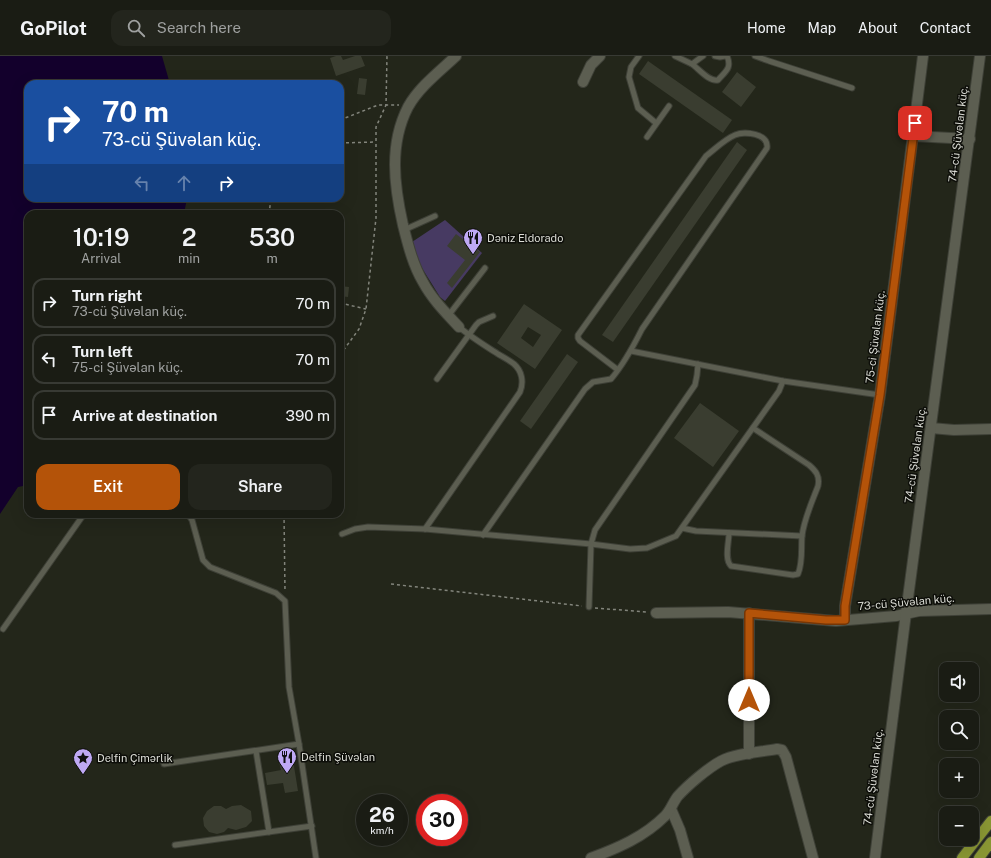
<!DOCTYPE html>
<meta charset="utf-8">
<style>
:root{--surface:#1a1c14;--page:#23251d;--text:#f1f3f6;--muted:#9fa1a0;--line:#383a34;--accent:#b45309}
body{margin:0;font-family:"Public Sans",sans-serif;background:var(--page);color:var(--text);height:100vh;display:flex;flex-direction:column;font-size:15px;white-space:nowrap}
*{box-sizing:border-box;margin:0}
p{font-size:13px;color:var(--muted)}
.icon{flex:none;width:22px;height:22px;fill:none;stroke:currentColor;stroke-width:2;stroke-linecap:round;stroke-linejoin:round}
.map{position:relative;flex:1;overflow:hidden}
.panel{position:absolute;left:24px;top:154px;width:320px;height:308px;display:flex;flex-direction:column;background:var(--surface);border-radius:12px;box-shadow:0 4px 16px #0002,0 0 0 1px var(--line)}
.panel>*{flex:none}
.top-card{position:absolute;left:24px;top:24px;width:320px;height:122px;border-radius:12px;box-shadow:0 4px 16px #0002,0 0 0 1px var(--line);background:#1a4fa0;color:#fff;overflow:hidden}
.fabs{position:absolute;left:939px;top:606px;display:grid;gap:8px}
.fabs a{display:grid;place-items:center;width:40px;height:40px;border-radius:8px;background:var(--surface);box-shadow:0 4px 16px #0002,0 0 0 1px var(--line);font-size:20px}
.speed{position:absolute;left:356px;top:738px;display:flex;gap:8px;font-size:20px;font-weight:700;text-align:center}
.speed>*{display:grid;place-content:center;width:52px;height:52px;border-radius:50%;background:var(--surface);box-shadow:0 4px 16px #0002,0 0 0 1px var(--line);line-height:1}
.speed small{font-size:10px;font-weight:400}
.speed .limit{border:6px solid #d22;background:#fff;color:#111}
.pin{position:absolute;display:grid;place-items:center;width:34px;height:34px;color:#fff;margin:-17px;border-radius:8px;box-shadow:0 2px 6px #0006}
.me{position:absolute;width:44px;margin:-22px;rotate:0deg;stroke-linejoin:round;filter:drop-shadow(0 0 3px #0008)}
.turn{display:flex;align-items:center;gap:14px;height:84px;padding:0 12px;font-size:18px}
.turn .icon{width:52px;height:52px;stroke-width:2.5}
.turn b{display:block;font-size:28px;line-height:34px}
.lanes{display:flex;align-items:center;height:38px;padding:0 12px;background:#0003;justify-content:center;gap:20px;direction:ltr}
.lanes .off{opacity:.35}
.eta{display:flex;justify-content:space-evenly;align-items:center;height:68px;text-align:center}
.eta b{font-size:24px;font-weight:600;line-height:28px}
.button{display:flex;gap:8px;margin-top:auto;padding:8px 12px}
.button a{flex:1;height:46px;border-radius:12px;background:var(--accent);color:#fff;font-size:16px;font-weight:600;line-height:46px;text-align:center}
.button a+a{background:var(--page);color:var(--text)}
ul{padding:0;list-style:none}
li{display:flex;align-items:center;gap:12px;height:50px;margin:0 8px 6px;padding:0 4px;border:2px solid var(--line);border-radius:12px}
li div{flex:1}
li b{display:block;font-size:15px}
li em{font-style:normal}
header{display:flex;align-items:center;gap:24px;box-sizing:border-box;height:56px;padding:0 20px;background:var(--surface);border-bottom:1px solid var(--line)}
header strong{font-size:19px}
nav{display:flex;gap:22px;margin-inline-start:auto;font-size:14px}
.search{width:280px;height:36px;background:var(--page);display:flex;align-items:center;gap:10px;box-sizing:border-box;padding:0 14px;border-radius:12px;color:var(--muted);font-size:15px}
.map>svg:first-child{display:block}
.green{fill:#473a62}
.water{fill:#13002c}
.building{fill:#3a3d30;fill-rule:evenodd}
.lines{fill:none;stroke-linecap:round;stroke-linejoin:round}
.service-casing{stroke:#3e4037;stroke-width:7}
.minor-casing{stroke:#3e4037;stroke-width:12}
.primary-casing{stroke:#3e4037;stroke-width:12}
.path{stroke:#83857c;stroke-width:1.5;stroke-dasharray:3 3;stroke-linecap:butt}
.service{stroke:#5c5e51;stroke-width:5}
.minor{stroke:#5c5e51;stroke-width:10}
.primary{stroke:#8a9734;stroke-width:10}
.route-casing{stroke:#753606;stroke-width:10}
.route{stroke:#b45309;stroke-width:7}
.labels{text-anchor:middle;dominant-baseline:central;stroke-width:3;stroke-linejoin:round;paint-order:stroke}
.street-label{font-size:11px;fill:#dbdcd5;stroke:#0d0e09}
.poi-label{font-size:11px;fill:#dbdcd5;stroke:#0d0e09;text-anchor:start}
</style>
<header>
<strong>GoPilot</strong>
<div class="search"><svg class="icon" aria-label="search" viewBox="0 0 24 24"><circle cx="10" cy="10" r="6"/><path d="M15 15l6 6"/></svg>Search here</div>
<nav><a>Home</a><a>Map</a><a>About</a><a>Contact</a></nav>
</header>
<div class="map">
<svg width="991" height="802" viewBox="0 0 991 802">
<rect width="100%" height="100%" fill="#23261a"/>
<!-- green -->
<polygon class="green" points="445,164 482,197 445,245 440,241 417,204 412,186"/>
<!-- water -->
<polygon class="water" points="0,0 162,0 170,28 28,28 28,142 187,142 184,158 28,158 28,429 18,431 0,458"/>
<!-- building -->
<g class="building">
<polygon points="336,0 341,0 343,4 355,0 361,0 365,10 336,20 330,2"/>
<polygon points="648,5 732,64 723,77 639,18"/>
<polygon points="737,16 756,31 741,51 722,36"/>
<polygon points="359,22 367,23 365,39 357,38"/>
<polygon points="737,86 747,94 613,286 602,279"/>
<polygon points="456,178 480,196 452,232 447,227 465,204 447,190"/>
<polygon points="340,230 349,231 348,241 340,240"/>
<path d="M 524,248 L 562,274 L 535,313 L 497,287 ZM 528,271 L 541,279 L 533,291 L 521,282 Z"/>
<polygon points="567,298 578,306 531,373 520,365"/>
<polygon points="700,347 739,375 713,411 674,382"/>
<polygon points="293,704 298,735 285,737 283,727 267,729 265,717 281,714 279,706"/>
<polygon points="241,749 251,755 252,765 246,771 236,774 228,772 224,776 217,778 209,776 204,770 203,762 207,755 214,750 221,750 226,753 232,750"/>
</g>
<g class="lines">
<defs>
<g id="service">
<polyline points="639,0 631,11 629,21 638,52 656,67"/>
<polyline points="675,0 692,8 703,0"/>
<polyline points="715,0 720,1 725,0"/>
<polyline points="755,0 769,5 852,32"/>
<path d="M 692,8 C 699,13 709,26 718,24 C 726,15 732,12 727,0"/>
<polyline points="647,81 669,50"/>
<polyline points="404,174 435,160"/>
<polyline points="448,260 485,212"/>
<polyline points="631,295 783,325 880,339"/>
<polyline points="437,323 476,269 479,266 493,260"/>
<polyline points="188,458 192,464 203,504 210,511 276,537 285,545 289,631 299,688 316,802"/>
<polyline points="682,472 696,475 802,480"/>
<path d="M 425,473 L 520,336 C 524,326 522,315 514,308 C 509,304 503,301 498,298 C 484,289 471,281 459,271"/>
<path d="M 729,477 C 729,486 724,503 731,510 L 793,519 L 798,518 C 803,506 801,493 802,480 C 804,463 812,446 818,430 C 820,420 816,415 809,409 L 753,372"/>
<polyline points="342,478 355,473 368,471 425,473 591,488 630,493 647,492 676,480 779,335 783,325"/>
<path d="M 483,479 L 585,333 L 593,326 L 611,323 C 624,308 633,291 642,273 L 767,92 C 769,77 744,75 735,79 C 725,83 715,93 706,100 L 578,279 L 578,282 L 580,285 L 618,314"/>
<polyline points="589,551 591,488 595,474 695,329 697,319 698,308"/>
<polyline points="3,573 84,458"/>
<polyline points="256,695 269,776"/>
<polyline points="164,708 299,688"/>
<polyline points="175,789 312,770"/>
</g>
<g id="minor">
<path d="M 456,0 C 440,15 419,31 408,51 C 389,88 394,129 403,169 C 408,189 413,209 423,226 C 432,243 446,257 459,271"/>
<polyline points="583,26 591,9 600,0"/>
<polyline points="913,80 970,83"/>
<polyline points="931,372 954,374 991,373"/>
<polyline points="656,557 728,556 836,565 896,560 919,555 991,553"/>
<polyline points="845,564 845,550 880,339 923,0"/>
<polyline points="749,698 749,557"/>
<polyline points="671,753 680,774 688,802"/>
<path d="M 591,802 C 618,792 644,781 665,760 C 671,754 673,746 678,740 C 688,729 708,712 721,705 C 736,697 761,696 777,693 L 782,694 L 786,701 L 813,802"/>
<polyline points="875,802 906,557 980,0"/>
</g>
<g id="primary">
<polyline points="962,802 991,765"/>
<polyline points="979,802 991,786"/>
</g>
</defs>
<!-- service casing -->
<use href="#service" class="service-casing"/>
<!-- minor casing -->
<use href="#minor" class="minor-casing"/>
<!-- primary casing -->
<use href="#primary" class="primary-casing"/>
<!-- path -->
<g class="path">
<polyline points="340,64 378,49 399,49"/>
<polyline points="340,87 375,86"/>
<polyline points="269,158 271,142"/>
<polyline points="340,247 366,253"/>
<polyline points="340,299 359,273 366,253 376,162 376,71 386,49 387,0"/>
<polyline points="284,458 285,536"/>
<polyline points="391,528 582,550"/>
<polyline points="595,552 647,556"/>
</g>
<!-- service -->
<use href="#service" class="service"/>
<!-- minor -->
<use href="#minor" class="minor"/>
<!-- primary -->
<use href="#primary" class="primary"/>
</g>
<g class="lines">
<defs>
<polyline id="route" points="749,644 749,557 826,564 845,564 845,550 880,339 915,67"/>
</defs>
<!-- route casing -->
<use href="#route" class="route-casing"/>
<!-- route -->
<use href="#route" class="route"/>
</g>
<!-- icons -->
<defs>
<symbol id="restaurant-pin" viewBox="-11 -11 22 30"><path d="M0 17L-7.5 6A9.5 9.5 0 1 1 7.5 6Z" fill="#bfa9f4" stroke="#0d0e09"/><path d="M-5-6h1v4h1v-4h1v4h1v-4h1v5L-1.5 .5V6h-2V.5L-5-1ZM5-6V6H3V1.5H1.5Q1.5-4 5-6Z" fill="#111"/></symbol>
<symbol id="sight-pin" viewBox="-11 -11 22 30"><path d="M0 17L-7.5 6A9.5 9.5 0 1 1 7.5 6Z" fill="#bfa9f4" stroke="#0d0e09"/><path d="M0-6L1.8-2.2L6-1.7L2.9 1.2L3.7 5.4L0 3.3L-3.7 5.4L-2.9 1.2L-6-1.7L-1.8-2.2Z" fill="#111"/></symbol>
</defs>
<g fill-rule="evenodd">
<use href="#restaurant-pin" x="462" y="171" width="22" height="30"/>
<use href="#restaurant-pin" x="276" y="690" width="22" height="30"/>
<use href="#sight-pin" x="72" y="691" width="22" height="30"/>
</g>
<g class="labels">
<!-- street labels -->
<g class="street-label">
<text transform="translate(958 78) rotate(-83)">74-cü Şüvəlan küç.</text>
<text transform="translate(875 281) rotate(-83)">75-ci Şüvəlan küç.</text>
<text transform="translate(915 399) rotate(-82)">74-cü Şüvəlan küç.</text>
<text transform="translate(906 546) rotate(-5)">73-cü Şüvəlan küç.</text>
<text transform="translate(873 721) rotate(-83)">74-cü Şüvəlan küç.</text>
</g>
<!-- poi labels -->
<g class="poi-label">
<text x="487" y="182">Dəniz Eldorado</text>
<text x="301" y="701">Delfin Şüvəlan</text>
<text x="97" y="702">Delfin Çimərlik</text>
</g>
</g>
</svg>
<div class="fabs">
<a><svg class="icon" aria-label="sound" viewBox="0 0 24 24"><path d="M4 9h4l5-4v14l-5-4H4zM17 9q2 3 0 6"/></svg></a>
<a><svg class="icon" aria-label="search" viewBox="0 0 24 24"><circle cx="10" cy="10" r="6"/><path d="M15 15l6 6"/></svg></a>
<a>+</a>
<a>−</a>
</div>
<div class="speed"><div>26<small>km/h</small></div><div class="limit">30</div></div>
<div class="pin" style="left:915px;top:67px;background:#d93025"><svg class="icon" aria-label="arrive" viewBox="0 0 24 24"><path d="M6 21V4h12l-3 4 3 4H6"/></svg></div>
<svg class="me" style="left:749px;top:644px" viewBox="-20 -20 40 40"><circle r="19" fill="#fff"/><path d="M0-13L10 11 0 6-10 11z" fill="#b45309"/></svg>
<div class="top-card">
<div class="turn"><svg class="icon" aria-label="right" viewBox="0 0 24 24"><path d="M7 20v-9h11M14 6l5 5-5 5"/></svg><div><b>70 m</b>73-cü Şüvəlan küç.</div></div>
<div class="lanes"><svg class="icon off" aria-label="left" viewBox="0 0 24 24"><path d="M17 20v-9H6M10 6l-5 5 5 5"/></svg><svg class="icon off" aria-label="ahead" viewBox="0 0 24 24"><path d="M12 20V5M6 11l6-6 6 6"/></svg><svg class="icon" aria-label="right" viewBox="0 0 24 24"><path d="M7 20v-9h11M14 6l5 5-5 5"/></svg></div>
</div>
<section class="panel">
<div class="eta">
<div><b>10:19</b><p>Arrival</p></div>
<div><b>2</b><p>min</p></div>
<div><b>530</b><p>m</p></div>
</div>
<ul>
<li><svg class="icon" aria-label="right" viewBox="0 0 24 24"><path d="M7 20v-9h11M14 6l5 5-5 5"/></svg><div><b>Turn right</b><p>73-cü Şüvəlan küç.</p></div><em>70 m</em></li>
<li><svg class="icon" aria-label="left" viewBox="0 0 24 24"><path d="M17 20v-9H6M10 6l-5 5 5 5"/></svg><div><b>Turn left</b><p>75-ci Şüvəlan küç.</p></div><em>70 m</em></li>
<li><svg class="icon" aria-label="arrive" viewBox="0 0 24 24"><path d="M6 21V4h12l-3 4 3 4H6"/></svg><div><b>Arrive at destination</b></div><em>390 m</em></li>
</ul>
<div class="button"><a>Exit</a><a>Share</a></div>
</section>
</div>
